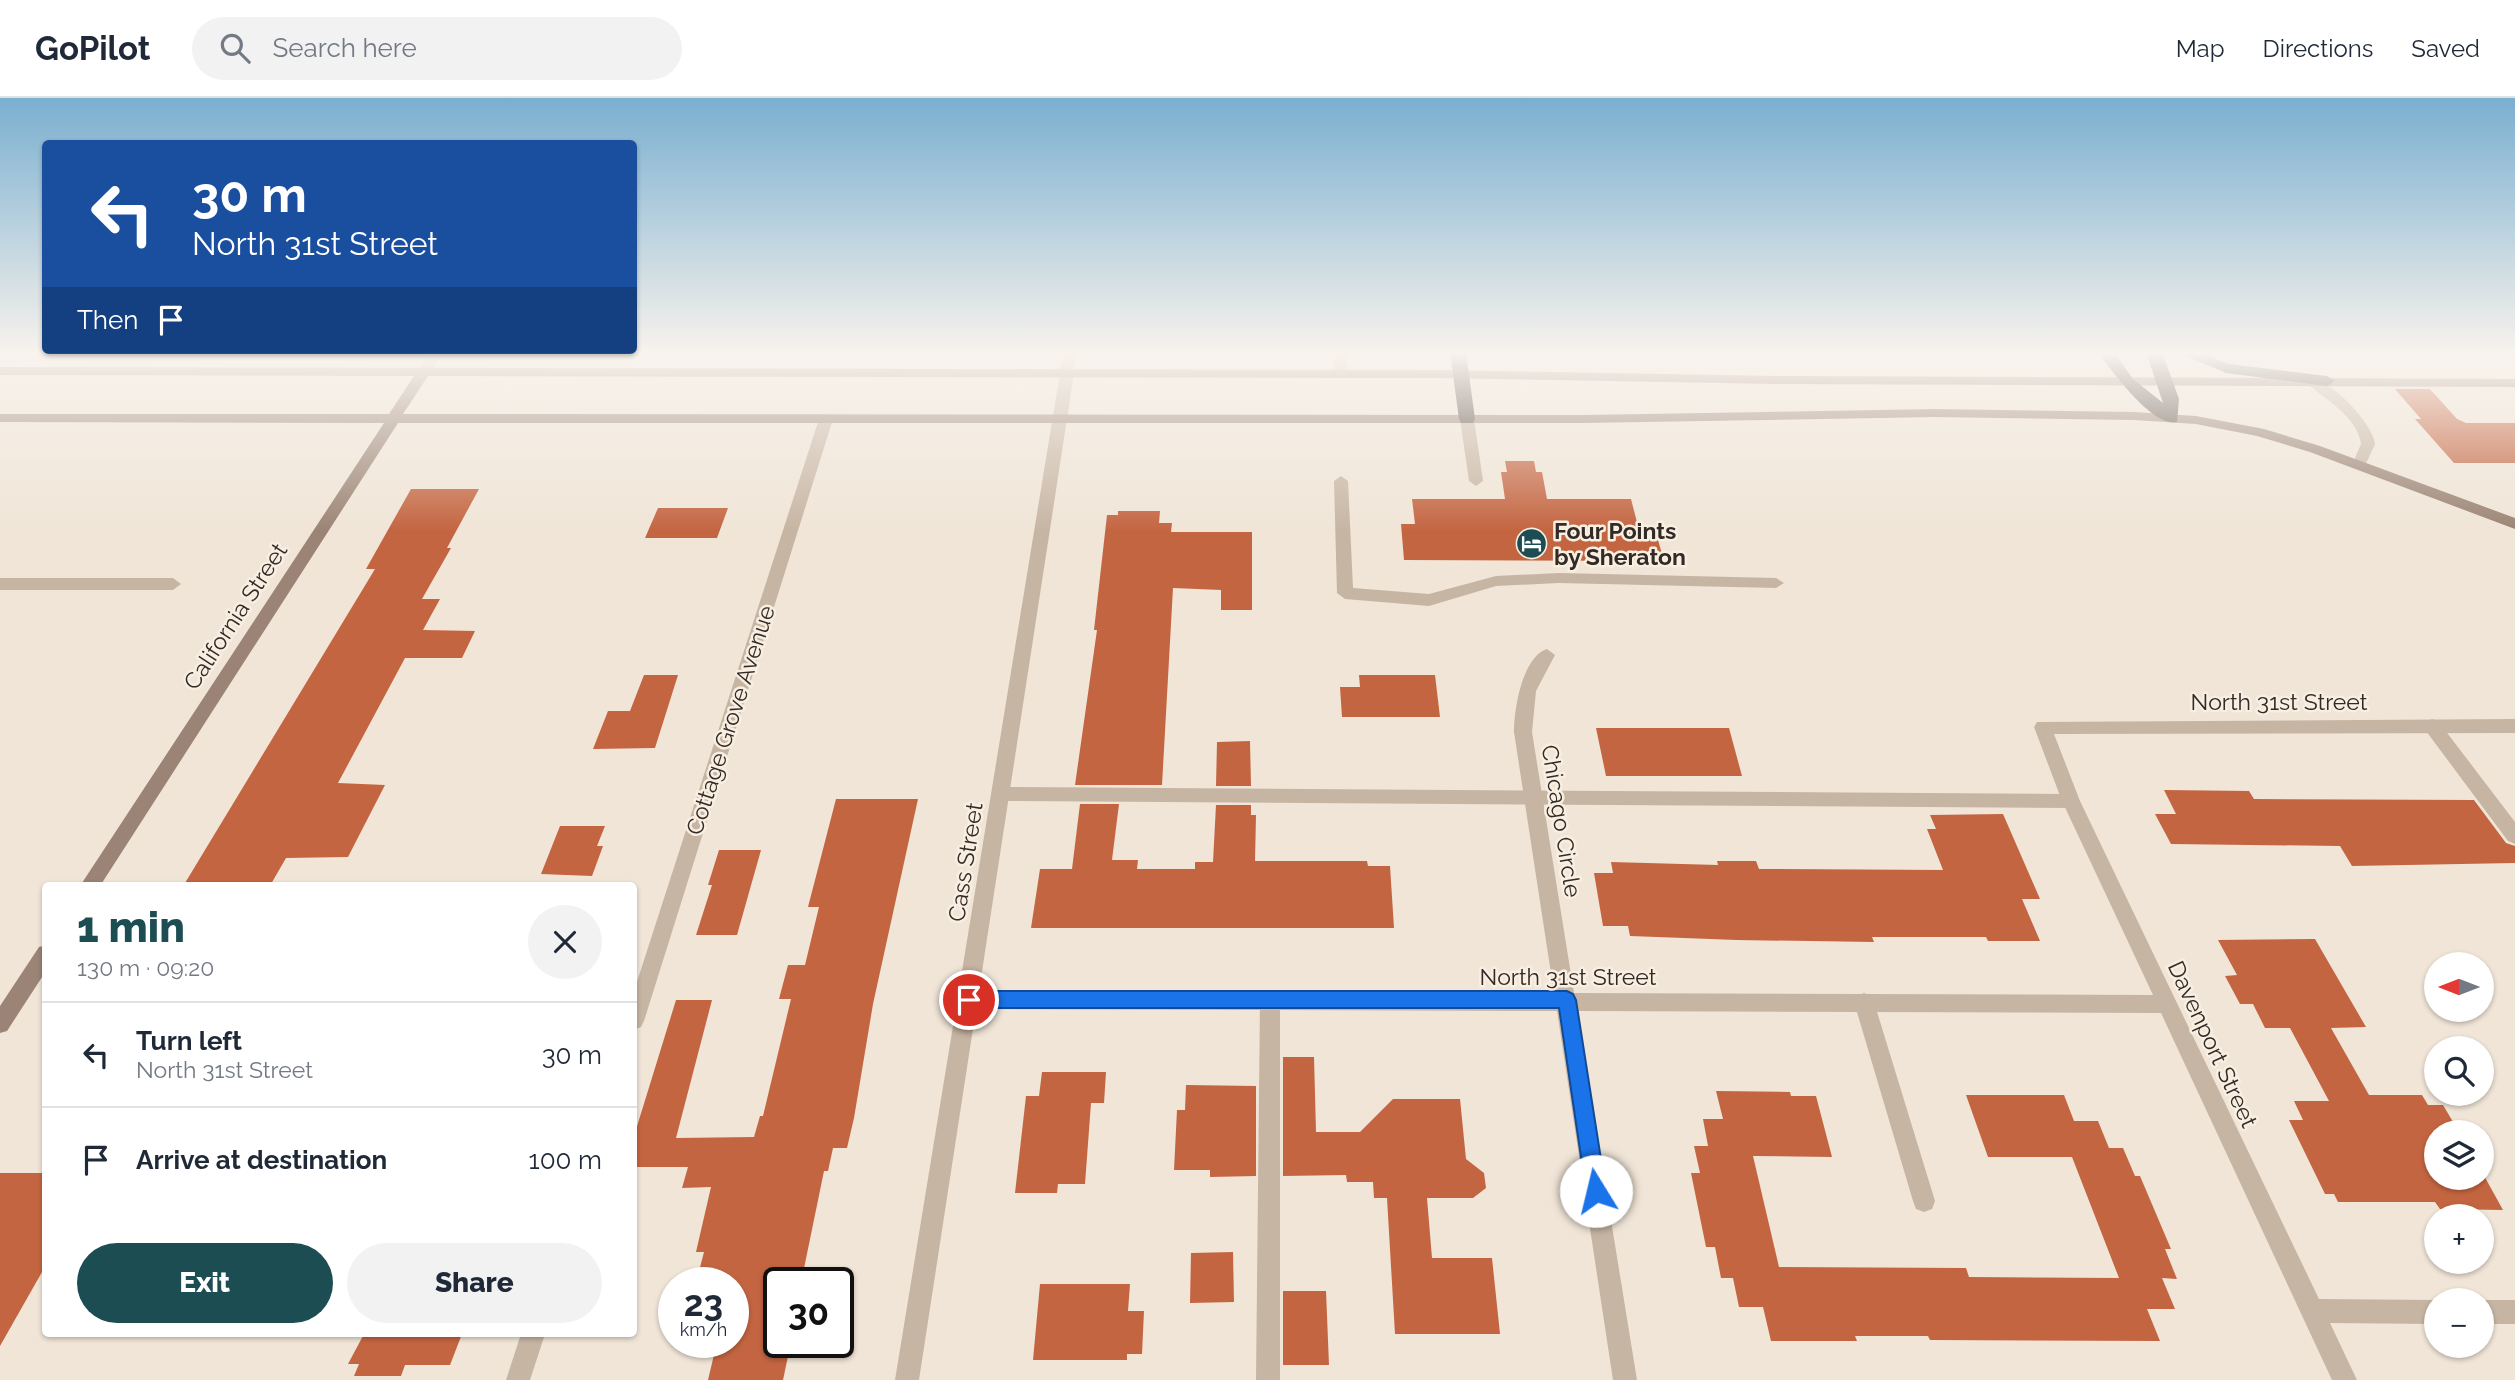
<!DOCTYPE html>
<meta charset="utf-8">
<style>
:root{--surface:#fff;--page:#f2f2f3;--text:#1f2937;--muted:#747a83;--line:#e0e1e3;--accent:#1c4d53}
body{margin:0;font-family:Raleway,sans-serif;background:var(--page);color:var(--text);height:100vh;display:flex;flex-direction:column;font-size:26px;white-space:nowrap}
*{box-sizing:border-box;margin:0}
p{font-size:23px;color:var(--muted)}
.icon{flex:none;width:38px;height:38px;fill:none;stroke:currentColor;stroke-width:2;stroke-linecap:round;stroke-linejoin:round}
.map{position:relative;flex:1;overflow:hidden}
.panel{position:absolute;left:42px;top:784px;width:595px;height:455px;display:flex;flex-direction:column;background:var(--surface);border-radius:7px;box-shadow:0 2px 5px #0004}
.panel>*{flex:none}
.top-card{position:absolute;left:42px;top:42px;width:595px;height:214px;border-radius:7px;box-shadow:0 2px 5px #0004;background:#1a4fa0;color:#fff;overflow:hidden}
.needle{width:46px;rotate:270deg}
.fabs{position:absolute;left:2424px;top:854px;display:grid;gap:14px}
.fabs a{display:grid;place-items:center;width:70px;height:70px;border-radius:50%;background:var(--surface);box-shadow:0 2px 5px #0004;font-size:35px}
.speed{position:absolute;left:658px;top:1169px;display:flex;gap:14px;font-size:35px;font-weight:700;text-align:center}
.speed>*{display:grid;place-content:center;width:91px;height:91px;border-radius:50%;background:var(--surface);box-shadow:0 2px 5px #0004;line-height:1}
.speed small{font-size:18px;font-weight:400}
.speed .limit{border:4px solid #111;border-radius:10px;background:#fff;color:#111}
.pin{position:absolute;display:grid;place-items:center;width:60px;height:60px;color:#fff;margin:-30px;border:4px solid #fff;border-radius:50%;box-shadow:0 2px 7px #0007}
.me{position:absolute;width:77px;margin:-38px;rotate:351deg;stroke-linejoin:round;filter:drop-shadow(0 0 5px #0008)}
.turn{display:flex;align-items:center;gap:24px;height:147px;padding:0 35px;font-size:32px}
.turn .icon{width:91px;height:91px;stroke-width:2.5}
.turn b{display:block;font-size:49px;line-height:60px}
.then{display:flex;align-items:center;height:66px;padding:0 35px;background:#0003;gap:14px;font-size:26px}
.round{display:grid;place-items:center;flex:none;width:74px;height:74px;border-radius:37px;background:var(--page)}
.overview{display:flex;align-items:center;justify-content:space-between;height:119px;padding:0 35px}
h1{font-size:42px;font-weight:800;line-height:52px;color:var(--accent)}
.cta{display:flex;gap:14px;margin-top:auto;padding:14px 35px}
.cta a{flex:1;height:80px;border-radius:42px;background:var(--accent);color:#fff;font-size:28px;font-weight:800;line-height:80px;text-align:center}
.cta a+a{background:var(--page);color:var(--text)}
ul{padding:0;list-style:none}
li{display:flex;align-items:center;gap:21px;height:105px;padding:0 35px;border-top:2px solid var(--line)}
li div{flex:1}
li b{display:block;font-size:26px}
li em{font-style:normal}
header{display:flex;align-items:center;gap:42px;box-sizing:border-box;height:98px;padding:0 35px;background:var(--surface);border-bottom:2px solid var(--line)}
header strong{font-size:33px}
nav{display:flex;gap:38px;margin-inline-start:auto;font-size:24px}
.search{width:490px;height:63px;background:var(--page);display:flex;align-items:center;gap:18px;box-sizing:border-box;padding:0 24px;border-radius:38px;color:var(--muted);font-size:26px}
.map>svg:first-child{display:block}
.building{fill:#c46541}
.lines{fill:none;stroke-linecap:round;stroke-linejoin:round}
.lane{fill:#c7b5a3;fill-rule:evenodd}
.street{fill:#c7b5a3;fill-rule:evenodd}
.secondary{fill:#9b8475;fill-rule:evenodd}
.highway{fill:#53443c;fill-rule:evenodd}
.route{fill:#1a73e8;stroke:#114b97;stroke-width:2}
.labels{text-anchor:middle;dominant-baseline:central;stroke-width:5;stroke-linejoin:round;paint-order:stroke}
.poi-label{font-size:23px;font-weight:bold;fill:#332a25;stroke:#f8efe2;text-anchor:start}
.street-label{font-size:23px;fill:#332a25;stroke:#f8efe2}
</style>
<header>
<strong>GoPilot</strong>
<div class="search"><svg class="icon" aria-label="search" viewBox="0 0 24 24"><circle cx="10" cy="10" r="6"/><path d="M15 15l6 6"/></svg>Search here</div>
<nav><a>Map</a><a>Directions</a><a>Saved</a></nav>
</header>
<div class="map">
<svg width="2515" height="1282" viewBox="0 0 2515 1282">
<rect width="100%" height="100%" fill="#f0e5d7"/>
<!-- building -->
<g class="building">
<polygon points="2395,291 2430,291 2457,321 2466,325 2515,325 2515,365 2454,365 2415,321 2421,321"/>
<polygon points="1505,363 1534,363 1536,374 1542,374 1547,401 1631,401 1638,428 1654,428 1664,463 1404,462 1401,426 1415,426 1412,401 1505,401 1501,374 1507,374"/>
<polygon points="411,391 479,391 447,450 451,450 422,501 440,501 423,532 475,533 462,560 405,560 338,685 385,687 348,759 286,760 271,786 185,785 375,471 366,471"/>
<polygon points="658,410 728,410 717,440 645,440"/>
<polygon points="1118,413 1160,413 1159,425 1172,425 1171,434 1252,434 1252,512 1221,512 1221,492 1173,490 1162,687 1075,687 1097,532 1094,532 1107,417 1118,417"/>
<polygon points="644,577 678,577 655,650 593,651 608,613 630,613"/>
<polygon points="1359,577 1435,577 1440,619 1342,619 1340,589 1360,589"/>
<polygon points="1596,630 1729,630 1742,678 1606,678"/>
<polygon points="1250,643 1251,688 1216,688 1217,644"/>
<polygon points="2164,692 2249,693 2254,701 2474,702 2506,745 2515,748 2515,765 2352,768 2340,748 2171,746 2155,716 2176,716"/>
<polygon points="836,701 918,701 873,906 854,1020 847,1050 833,1050 828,1073 824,1073 801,1185 779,1185 779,1244 791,1244 783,1282 708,1282 717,1244 733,1244 733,1185 696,1185 704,1154 696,1154 711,1089 682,1090 688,1069 634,1069 634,1038 676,902 712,902 676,1040 754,1039 760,1018 763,1018 791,901 779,901 788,867 805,867 819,809 808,809"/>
<polygon points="1080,706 1119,706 1112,762 1138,762 1137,771 1195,771 1195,764 1213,764 1216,707 1251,707 1251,717 1256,717 1255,763 1367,763 1368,768 1390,768 1394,830 1031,830 1040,771 1072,771"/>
<polygon points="2003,716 2040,801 2022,801 2040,843 1988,843 1986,839 1872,839 1874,844 1737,842 1630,838 1628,828 1603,828 1594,775 1613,775 1611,764 1718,767 1717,763 1756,763 1759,771 1943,772 1927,731 1936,731 1930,717"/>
<polygon points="560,728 605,728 597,748 603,748 592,778 541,776"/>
<polygon points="719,752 761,752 737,837 696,837 712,787 708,787"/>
<polygon points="2315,841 2366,929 2331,930 2369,997 2422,997 2428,1007 2443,1007 2459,1034 2436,1034 2436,1080 2482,1080 2482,1074 2503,1112 2440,1111 2435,1104 2338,1104 2334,1096 2325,1096 2289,1022 2303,1022 2294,1003 2329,1003 2290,930 2265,930 2253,906 2240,906 2225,878 2237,877 2218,842"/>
<polygon points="1283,959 1314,959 1316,1034 1360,1034 1393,1001 1460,1001 1466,1061 1484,1075 1486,1090 1473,1100 1427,1100 1432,1160 1492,1160 1500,1236 1395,1236 1387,1100 1374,1100 1373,1084 1347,1084 1346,1077 1283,1078"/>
<polygon points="1042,974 1106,974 1104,1005 1091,1005 1085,1086 1058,1086 1057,1095 1015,1095 1026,998 1039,998"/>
<polygon points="1186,987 1256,988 1256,1078 1210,1079 1210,1072 1174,1072 1177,1012 1185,1012"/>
<polygon points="1716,993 1790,994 1791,998 1816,998 1832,1059 1753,1058 1779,1169 1966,1170 1969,1179 2119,1180 2072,1059 1988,1059 1966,997 2064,997 2074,1023 2098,1023 2109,1050 2123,1050 2135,1078 2140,1078 2171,1151 2165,1151 2177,1181 2162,1180 2175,1211 2147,1211 2160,1243 1930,1242 1928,1238 1855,1238 1857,1243 1771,1243 1763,1209 1739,1209 1733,1180 1721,1180 1715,1149 1706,1149 1691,1075 1700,1075 1694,1048 1708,1048 1703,1021 1723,1021"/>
<polygon points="0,1075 46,1075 46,1167 0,1248"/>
<polygon points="1233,1154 1234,1204 1190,1205 1191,1155"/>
<polygon points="1040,1186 1130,1186 1128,1213 1144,1213 1142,1256 1127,1256 1127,1262 1033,1262"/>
<polygon points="1283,1193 1326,1193 1329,1267 1283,1267"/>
<polygon points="364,1236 462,1236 450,1267 405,1267 401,1278 354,1278 359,1266 348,1266"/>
</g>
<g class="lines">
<!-- lane -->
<g class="lane">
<polygon points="429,254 443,254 428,278 418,278 416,275"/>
<polygon points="1063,254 1077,254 1072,278 1067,279 1060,275"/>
<polygon points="1333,254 1347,254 1346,279 1336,279 1334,276"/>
<path d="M 2312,279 C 2333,285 2372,324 2375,346 L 2364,370 L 2359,372 L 2352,367 L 2361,346 C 2358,320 2326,301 2307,286 L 2305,283 Z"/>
<polygon points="1467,317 1474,321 1483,383 1476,388 1469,383 1460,321"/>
<polygon points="1341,378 1348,383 1353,490 1429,496 1496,478 1559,475 1776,480 1784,485 1776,490 1559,485 1496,488 1429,508 1345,501 1337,495 1334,383"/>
<polygon points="0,480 173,480 181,486 173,492 0,492"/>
<polygon points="2432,621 2438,623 2515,724 2515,746 2508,743 2426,633 2423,628"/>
<polygon points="1001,689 2071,696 2077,698 2080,703 2077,708 2071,710 1001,703 995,701 992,696 995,691"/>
<polygon points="1270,893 1277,896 1280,902 1280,1282 1256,1282 1260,902 1263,896"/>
<polygon points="1864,895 1871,898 1874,904 1935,1103 1932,1111 1924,1114 1916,1111 1913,1103 1854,904 1857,898"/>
</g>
<!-- street -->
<g class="street">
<path d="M 1067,271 L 1074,275 L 979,893 L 1554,895 L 1514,634 C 1514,612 1522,559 1547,551 L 1555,557 L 1536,593 L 1532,634 L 1574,895 L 2153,897 L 2062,703 L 2034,629 L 2037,624 L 2515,621 L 2515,635 L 2054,636 L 2080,703 L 2319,1201 L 2436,1202 L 2436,1226 L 2330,1225 L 2357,1282 L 2332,1282 L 2161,915 L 1577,913 L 1637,1282 L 1613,1282 L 1557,913 L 976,911 L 919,1282 L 895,1282 L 1060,275 Z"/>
<polygon points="826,317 833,321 644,923 641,929 634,932 634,893 819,321"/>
<rect x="2482" y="1202" width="33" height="24"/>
<polygon points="521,1236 545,1236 530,1282 506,1282"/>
</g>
<!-- secondary -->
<g class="secondary">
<polygon points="0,269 1435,272 1777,278 2515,281 2515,289 1777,286 1435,280 428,278 403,316 1583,317 1935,311 2134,314 2196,318 2264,331 2320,348 2515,420 2515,431 2310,354 2257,338 2196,326 2134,322 1935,319 1583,325 398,325 100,788 80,788 384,325 0,324 0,316 389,316 414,278 0,277"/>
<polygon points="46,847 46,873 7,933 0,935 0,908 39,849"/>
</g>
<!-- highway -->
<g class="highway">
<polygon points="1450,254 1466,254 1475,321 1473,325 1461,325 1459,321"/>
<path d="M 2098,254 L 2114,254 L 2133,281 L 2163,305 L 2146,254 L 2162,254 L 2179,301 L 2177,324 C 2153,330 2111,272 2098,254 Z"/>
<polygon points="2177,254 2199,254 2229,266 2327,278 2335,283 2327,288 2226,275"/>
</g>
</g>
<!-- sky -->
<linearGradient id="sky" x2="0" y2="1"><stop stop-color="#7aafd0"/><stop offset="0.59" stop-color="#f8f3ed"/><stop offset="1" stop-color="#f8f3ed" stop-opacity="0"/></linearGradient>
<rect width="2515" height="433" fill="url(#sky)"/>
<!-- route -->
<polygon class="route" points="969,893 1567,893 1573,896 1576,902 1606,1093 1603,1100 1596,1103 1589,1100 1586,1093 1559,910 969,910 962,907 959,902 962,896"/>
<!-- icons -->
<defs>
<symbol id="hotel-disc" viewBox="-11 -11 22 22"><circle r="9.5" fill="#1c4d53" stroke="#f8efe2"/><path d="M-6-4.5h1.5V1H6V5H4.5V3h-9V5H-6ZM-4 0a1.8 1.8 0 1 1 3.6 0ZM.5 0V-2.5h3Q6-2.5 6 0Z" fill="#fff"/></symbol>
</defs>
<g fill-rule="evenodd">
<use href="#hotel-disc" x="1514" y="428" width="35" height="35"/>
</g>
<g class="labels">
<!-- poi labels -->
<g class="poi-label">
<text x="1554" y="432">Four Points<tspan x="1554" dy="26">by Sheraton</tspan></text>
</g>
<!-- street labels -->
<g class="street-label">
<text transform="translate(235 518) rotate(-57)">California Street</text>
<text x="2279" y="603">North 31st Street</text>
<text transform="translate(730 622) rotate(-72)">Cottage Grove Avenue</text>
<text transform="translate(1562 723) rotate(81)">Chicago Circle</text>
<text transform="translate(965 764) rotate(-81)">Cass Street</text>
<text x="1568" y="878">North 31st Street</text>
<text transform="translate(2213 946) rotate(65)">Davenport Street</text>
</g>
</g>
</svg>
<div class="fabs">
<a><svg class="needle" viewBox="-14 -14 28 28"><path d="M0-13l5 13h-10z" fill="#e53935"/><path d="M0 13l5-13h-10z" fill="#747a83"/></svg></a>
<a><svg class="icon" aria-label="search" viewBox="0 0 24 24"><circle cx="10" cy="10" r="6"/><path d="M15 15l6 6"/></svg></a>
<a><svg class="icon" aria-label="layers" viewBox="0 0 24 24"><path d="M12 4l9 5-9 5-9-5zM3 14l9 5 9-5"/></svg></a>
<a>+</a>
<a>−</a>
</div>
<div class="speed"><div>23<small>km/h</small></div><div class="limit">30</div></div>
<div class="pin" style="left:969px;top:902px;background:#d93025"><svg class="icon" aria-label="arrive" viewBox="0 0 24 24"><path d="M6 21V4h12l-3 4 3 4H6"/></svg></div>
<svg class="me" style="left:1596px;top:1093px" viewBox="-20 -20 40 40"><circle r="19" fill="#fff"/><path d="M0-13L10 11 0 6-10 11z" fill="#1a73e8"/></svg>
<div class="top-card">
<div class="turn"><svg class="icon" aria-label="left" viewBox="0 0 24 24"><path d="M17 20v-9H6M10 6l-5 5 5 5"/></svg><div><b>30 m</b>North 31st Street</div></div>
<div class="then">Then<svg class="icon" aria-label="arrive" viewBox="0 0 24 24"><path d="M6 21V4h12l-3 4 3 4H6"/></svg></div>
</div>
<section class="panel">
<div class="overview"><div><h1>1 min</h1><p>130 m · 09:20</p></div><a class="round"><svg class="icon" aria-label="close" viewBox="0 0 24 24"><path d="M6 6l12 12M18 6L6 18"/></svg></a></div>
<ul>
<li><svg class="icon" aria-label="left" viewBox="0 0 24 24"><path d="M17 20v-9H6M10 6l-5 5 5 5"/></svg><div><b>Turn left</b><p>North 31st Street</p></div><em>30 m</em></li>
<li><svg class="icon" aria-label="arrive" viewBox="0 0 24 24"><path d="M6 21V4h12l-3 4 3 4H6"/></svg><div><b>Arrive at destination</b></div><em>100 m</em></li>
</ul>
<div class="cta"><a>Exit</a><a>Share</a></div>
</section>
</div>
